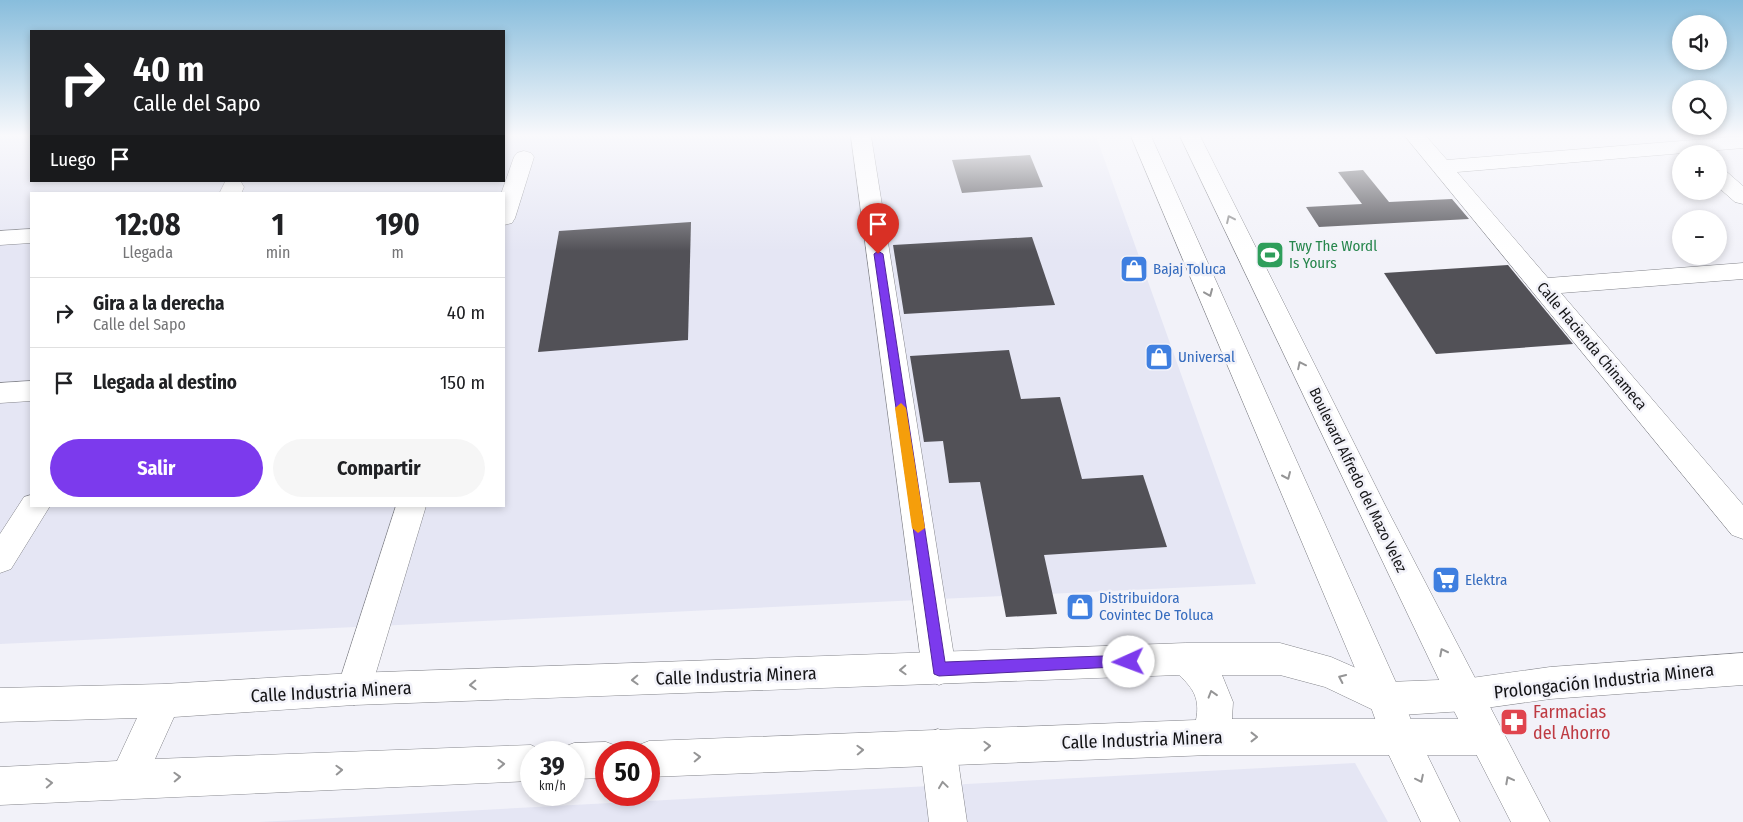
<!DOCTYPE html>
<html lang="es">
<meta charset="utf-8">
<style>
:root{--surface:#fff;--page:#f6f6f6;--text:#202124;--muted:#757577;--line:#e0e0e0;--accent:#7c3aed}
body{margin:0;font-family:"Fira Sans Condensed",sans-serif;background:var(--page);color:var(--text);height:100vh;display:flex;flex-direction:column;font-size:19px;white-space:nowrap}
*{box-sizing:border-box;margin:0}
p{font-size:16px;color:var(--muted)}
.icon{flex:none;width:28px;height:28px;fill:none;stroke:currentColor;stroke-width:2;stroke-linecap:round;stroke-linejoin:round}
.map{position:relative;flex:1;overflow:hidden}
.sheet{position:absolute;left:30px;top:192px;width:475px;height:315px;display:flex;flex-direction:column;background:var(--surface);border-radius:0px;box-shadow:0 2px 8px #0003}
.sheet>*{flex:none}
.hud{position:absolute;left:30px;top:30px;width:475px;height:152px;border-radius:0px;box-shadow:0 2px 8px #0003;background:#202124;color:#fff;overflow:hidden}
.controls{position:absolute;left:1672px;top:15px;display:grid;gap:10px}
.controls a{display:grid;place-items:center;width:55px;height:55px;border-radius:50%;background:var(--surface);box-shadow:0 2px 8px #0003;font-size:25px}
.speed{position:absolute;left:520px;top:741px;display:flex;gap:10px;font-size:25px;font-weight:700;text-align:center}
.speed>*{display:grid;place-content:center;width:65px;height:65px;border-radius:50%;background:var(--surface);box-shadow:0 2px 8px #0003;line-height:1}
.speed small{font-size:12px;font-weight:400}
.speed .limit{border:8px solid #d22;background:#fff;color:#111}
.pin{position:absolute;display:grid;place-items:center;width:42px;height:42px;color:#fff;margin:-51px -21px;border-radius:50% 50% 50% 0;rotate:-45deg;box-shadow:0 0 5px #0007}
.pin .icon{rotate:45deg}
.me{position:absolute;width:55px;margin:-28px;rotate:268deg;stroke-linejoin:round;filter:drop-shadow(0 0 4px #0008)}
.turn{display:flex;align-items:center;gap:18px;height:105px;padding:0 20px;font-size:22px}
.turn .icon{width:65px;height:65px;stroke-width:2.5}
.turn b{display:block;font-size:35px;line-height:42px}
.then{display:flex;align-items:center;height:48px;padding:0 20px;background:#0003;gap:10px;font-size:19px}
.eta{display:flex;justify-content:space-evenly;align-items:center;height:85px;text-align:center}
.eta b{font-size:30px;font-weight:700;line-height:35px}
.action{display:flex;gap:10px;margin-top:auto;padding:10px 20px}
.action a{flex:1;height:58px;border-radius:30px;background:var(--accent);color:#fff;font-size:20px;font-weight:700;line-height:58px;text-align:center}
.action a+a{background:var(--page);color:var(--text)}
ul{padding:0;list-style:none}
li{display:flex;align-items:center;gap:15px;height:70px;padding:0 20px;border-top:1px solid var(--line)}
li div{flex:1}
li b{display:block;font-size:19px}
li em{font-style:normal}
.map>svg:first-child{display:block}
.built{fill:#e5e6f4;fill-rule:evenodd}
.building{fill:#525157}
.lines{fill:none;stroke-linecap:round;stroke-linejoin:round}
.street-casing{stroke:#83848a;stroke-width:1}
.secondary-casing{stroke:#83848a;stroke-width:1}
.primary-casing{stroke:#83848a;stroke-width:1}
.street{fill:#fff;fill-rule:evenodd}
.secondary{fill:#fff;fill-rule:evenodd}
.primary{fill:#fff;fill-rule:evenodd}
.oneway{stroke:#959596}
.route{fill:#7c3aed;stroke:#51269a}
.slow{fill:#f59e0b}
.labels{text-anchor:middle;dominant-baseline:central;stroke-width:5;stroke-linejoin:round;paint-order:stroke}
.leisure-label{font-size:15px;fill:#27864d;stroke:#f2f2f9;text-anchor:start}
.shop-label{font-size:15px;fill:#366cbe;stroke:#f2f2f9;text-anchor:start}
.street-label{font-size:15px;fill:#141416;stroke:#f2f2f9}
.near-street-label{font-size:18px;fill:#141416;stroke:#f2f2f9}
.near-health-label{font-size:18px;fill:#be3a42;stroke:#f2f2f9;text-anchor:start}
</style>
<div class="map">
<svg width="1743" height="822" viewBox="0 0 1743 822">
<rect width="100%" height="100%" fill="#f2f2f9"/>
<!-- built -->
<g class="built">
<path d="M 0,136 L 31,136 L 31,181 L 504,181 L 504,136 L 1096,136 L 1256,584 L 0,644 ZM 31,194 L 504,194 L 504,506 L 31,506 Z"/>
<polygon points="1355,763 1388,822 259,822"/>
</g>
<!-- building -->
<g class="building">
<polygon points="1030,155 1043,187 962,193 952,160"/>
<polygon points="1363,170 1389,202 1452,199 1469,219 1319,227 1306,207 1362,204 1338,172"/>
<polygon points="691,222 688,340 538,352 559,231"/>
<polygon points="1032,237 1055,305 904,314 893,245"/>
<polygon points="1508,265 1573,344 1436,354 1384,273"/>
<polygon points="1009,350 1021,399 1060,397 1082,479 1143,475 1167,547 1044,555 1057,614 1006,617 980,482 949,483 943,441 924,442 910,356"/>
</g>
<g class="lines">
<defs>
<g id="street">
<polygon points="851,136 871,136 956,669 951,680 939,685 927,680 922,669"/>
<polygon points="1405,136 1426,136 1447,160 1743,136 1743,148 1457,172 1548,278 1743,263 1743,279 1561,293 1743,505 1743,539 1732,535"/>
<polygon points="524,151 531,153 534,157 515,218 512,223 504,225 504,194 501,194 514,157 517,153"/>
<polygon points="1719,171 1727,172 1743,186 1743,204 1735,202 1719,188"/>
<polygon points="236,181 241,182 244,187 241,194 219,194 225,182"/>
<polygon points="31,229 31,243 0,245 0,231"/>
<polygon points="31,381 31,401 0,403 0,383"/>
<polygon points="31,495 31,506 50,506 11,569 0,573 0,534 24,497"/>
<polygon points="396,506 426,506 371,689 366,701 354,705 342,701 337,689"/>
<polygon points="1743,653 1743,685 1550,699 1464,711 1452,707 1447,695 1452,683 1464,679 1550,667"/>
<polygon points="938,729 951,734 956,747 967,822 929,822 920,747 925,734"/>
</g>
<g id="secondary">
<path d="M 1186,643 L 1280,643 L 1331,657 L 1388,682 L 1464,679 L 1476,683 L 1481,695 L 1476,707 L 1464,711 L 1386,716 L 1325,687 L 1280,675 L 1222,675 L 1233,702 L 1232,719 L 1486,719 L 1499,725 L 1504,737 L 1499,749 L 1486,755 L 1210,755 L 649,777 L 649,752 L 633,752 L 636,746 L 649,741 L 1196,720 C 1200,699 1194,689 1179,675 L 354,705 L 174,717 L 155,759 L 531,745 L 545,752 L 531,752 L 531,781 L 0,805 L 0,767 L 117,761 L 137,718 L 0,722 L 0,688 L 163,684 L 354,673 Z"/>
<polygon points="606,742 619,747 621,752 606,752 606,778 574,779 574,752 559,752 561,748 574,743"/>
</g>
<g id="primary">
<polygon points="1131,136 1151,136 1398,687 1415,730 1460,822 1421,822 1386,749 1368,699"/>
<polygon points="1180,136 1200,136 1385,505 1550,822 1511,822 1452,707"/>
</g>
</defs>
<!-- street casing -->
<use href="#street" class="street-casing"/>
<!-- secondary casing -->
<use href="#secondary" class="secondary-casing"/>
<!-- primary casing -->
<use href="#primary" class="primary-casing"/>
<!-- street -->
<use href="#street" class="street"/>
<!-- secondary -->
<use href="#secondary" class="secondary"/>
<!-- primary -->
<use href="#primary" class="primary"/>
</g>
<!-- one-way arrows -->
<defs><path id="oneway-chevron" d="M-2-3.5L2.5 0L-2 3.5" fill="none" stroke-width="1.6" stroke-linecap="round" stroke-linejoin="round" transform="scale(1.25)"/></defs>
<g class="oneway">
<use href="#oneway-chevron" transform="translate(1230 219) rotate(-115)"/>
<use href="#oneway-chevron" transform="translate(1209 293) rotate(67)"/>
<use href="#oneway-chevron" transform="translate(1301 365) rotate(-116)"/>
<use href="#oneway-chevron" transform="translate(1287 476) rotate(66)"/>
<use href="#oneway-chevron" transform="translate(1443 652) rotate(-117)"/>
<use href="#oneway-chevron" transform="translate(903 670) rotate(178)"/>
<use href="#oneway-chevron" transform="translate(1342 678) rotate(-155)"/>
<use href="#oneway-chevron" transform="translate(635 680) rotate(178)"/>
<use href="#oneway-chevron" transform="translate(473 685) rotate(178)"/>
<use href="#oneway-chevron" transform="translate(1212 694) rotate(-107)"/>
<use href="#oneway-chevron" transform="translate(1254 737)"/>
<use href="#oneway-chevron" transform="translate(987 746) rotate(-2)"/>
<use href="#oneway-chevron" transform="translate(860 750) rotate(-2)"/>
<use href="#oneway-chevron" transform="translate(697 757) rotate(-2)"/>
<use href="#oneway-chevron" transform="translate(501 764) rotate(-2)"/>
<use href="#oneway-chevron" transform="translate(339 770) rotate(-2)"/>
<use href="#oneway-chevron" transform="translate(177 777) rotate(-2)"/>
<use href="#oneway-chevron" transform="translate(1420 779) rotate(64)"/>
<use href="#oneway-chevron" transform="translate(1509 780) rotate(-118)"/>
<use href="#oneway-chevron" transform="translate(49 783) rotate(-3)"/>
<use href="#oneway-chevron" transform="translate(943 785) rotate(-98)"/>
</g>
<!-- sky -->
<linearGradient id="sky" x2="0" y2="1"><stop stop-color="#88bddc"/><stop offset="0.54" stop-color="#f9f9fc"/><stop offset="1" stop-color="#f9f9fc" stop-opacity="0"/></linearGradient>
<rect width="1743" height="251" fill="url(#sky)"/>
<!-- route -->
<polygon class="route" points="878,251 883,254 945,662 1129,655 1134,657 1136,662 1134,666 939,676 934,674 874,254"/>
<!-- slow -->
<polygon class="slow" points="901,403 906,408 925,528 918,533 912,528 895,408"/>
<!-- icons -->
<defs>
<symbol id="stadium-square" viewBox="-11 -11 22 22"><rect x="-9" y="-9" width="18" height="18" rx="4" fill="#2e9e5b" stroke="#f2f2f9"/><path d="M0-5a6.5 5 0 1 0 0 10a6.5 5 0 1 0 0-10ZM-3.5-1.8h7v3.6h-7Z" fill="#fff"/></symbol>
<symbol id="shop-square" viewBox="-11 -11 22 22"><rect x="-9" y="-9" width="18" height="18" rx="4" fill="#3f7fe0" stroke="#f2f2f9"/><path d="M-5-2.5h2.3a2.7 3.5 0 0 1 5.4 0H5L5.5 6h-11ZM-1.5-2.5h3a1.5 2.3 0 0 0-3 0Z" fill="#fff"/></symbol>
<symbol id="supermarket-square" viewBox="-11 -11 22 22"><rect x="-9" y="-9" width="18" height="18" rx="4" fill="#3f7fe0" stroke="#f2f2f9"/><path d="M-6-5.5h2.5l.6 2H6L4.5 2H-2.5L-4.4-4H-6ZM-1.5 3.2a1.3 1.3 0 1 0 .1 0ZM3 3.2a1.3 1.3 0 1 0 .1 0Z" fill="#fff"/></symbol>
<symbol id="pharmacy-square" viewBox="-11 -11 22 22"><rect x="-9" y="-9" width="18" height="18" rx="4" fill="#e0444e" stroke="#f2f2f9"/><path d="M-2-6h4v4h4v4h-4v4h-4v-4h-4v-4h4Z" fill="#fff"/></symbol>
</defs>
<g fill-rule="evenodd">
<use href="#stadium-square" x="1254" y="239" width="32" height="32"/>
<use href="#shop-square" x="1118" y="253" width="32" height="32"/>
<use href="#shop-square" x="1143" y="341" width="32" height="32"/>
<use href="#supermarket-square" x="1430" y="564" width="32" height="32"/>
<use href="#shop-square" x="1064" y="591" width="32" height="32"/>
<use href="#pharmacy-square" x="1498" y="706" width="32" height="32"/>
</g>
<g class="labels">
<!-- leisure labels -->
<g class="leisure-label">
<text x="1289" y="246">Twy The Wordl<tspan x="1289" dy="17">Is Yours</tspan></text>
</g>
<!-- shop labels -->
<g class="shop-label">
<text x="1153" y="269">Bajaj Toluca</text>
<text x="1178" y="357">Universal</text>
<text x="1465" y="580">Elektra</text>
<text x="1099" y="598">Distribuidora<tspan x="1099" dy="17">Covintec De Toluca</tspan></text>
</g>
<!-- street labels -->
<g class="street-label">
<text transform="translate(1592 346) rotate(50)">Calle Hacienda Chinameca</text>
<text transform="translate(1358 480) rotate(64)">Boulevard Alfredo del Mazo Velez</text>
</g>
<!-- near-street labels -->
<g class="near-street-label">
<text transform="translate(736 676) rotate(-2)">Calle Industria Minera</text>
<text transform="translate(1604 681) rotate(-6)">Prolongación Industria Minera</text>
<text transform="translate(331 692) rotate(-3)">Calle Industria Minera</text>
<text transform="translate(1142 740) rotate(-2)">Calle Industria Minera</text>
</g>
<!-- near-health labels -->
<g class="near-health-label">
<text x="1533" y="712">Farmacias<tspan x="1533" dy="21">del Ahorro</tspan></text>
</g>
</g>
</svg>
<div class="controls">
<a><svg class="icon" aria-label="sound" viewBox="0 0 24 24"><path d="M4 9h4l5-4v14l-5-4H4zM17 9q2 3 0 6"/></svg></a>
<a><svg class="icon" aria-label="search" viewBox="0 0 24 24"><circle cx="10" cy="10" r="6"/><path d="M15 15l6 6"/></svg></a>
<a>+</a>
<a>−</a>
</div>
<div class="speed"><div>39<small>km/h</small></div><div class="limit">50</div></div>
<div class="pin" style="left:878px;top:254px;background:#d93025"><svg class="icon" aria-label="arrive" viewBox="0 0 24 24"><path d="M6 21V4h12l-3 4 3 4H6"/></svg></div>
<svg class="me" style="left:1129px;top:662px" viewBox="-20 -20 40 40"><circle r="19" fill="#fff"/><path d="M0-13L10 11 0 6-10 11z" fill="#7c3aed"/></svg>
<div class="hud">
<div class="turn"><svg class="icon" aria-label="right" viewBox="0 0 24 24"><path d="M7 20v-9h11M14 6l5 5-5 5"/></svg><div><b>40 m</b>Calle del Sapo</div></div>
<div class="then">Luego<svg class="icon" aria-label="arrive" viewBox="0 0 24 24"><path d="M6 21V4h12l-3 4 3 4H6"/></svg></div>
</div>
<section class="sheet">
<div class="eta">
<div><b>12:08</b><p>Llegada</p></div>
<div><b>1</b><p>min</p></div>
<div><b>190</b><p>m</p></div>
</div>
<ul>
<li><svg class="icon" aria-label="right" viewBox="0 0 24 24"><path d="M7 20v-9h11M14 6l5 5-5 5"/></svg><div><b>Gira a la derecha</b><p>Calle del Sapo</p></div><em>40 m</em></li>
<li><svg class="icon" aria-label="arrive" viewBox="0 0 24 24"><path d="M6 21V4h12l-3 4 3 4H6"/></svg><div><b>Llegada al destino</b></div><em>150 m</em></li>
</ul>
<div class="action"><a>Salir</a><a>Compartir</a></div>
</section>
</div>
